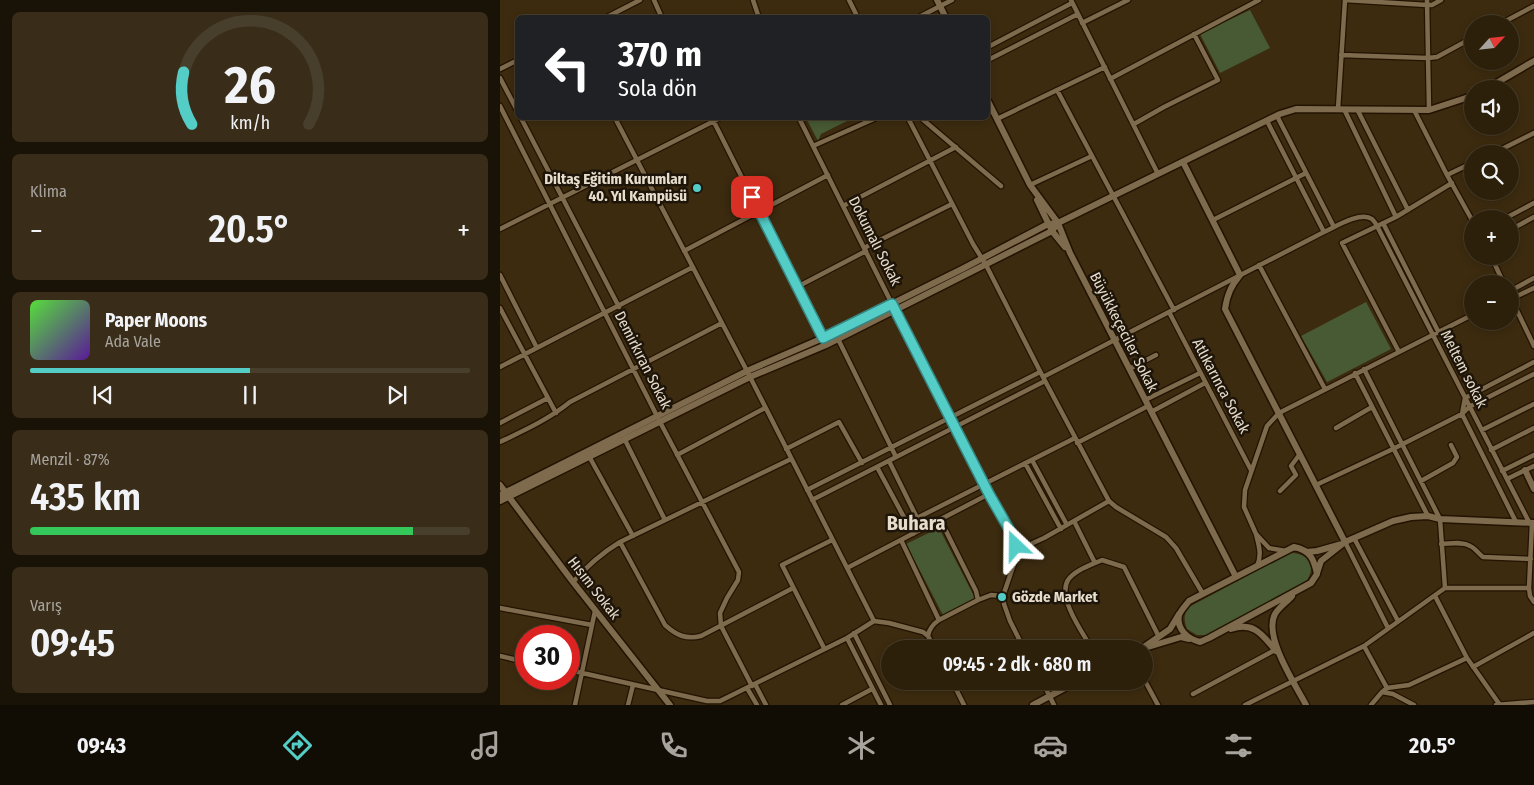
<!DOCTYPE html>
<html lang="tr">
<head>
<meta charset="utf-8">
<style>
	body { margin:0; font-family:"Fira Sans Condensed",sans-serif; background:#392d19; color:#f1f3f6; height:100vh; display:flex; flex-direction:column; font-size:19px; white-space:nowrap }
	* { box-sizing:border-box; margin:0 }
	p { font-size:16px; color:#a7a39d }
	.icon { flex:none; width:28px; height:28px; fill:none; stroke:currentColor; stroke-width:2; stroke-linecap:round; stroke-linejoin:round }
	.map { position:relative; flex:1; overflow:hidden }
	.sheet { display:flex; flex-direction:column; gap:12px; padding:12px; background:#191206; width:500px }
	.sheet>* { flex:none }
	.top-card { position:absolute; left:15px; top:15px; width:475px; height:105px; border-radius:8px; box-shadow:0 2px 8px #0003,0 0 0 1px #483e2c; background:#202124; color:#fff; overflow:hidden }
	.needle { width:32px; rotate:63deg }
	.buttons { position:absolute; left:964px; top:15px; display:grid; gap:10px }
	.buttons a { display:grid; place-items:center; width:55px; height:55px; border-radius:50%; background:#2d200b; box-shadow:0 2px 8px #0003,0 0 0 1px #483e2c; font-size:25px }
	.speed { position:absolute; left:15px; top:625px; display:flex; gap:10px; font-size:25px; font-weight:700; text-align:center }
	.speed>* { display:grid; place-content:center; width:65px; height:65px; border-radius:50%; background:#2d200b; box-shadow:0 2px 8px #0003,0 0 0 1px #483e2c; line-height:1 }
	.speed .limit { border:8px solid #d22; background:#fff; color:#111 }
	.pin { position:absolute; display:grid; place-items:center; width:42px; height:42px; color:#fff; margin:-21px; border-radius:10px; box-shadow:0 2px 8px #0006 }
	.me { position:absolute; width:55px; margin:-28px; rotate:337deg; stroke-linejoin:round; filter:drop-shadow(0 0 4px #0008) }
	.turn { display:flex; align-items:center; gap:18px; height:105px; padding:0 20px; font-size:22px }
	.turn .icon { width:65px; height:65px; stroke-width:2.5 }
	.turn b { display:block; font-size:35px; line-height:42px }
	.big { font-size:38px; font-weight:600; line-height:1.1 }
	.sheet .tile { flex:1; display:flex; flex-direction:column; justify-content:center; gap:8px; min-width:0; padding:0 18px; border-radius:8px; background:#392d19 }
	.sheet .dial { align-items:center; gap:0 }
	.dial svg { height:130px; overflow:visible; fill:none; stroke:#483e2c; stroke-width:7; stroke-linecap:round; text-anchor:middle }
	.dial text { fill:#f1f3f6; stroke:none }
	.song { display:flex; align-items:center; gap:15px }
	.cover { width:60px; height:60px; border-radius:8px; background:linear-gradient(135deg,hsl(110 70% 55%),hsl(270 70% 35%)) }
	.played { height:5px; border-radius:2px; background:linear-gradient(90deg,#54cdc7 50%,#483e2c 50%) }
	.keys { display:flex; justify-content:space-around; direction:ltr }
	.heat { display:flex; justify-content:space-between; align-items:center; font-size:28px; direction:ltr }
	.charge { height:8px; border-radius:4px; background:linear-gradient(90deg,#34c759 87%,#483e2c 0) }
	.trip { position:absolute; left:381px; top:640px; width:272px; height:50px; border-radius:25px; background:#2d200b; box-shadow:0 2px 8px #0003,0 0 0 1px #483e2c; font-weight:600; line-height:50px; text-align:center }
	.menu { display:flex; height:80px; justify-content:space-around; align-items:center; background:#120d04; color:#a7a39d }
	.menu .icon { width:35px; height:35px }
	.menu .selected { color:#54cdc7 }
	.menu b { font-size:22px; color:#f1f3f6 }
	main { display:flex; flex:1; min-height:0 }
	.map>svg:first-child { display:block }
	.green { fill:#475a34 }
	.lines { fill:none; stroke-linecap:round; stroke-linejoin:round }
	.street-casing { stroke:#231300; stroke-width:7 }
	.secondary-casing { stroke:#231300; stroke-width:9 }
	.street { stroke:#7e6a4d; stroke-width:4.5 }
	.secondary { stroke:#7e6a4d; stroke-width:6 }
	.route-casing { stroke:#378581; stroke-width:12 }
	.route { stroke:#54cdc7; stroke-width:9 }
	.poi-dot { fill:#54cdc7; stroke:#1d1509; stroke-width:2 }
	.labels { text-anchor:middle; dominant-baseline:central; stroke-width:5; stroke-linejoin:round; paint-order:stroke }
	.poi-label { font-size:15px; font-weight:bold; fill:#e8ddcd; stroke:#1d1509; text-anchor:end }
	.street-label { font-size:15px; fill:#e8ddcd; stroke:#1d1509 }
	.district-label { font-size:20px; font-weight:bold; fill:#e8ddcd; stroke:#1d1509 }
</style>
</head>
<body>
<main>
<section class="sheet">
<div class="tile dial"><svg viewBox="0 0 100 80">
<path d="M14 69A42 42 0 1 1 86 69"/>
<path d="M14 69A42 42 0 0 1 9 37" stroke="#54cdc7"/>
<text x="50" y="56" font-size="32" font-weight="700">26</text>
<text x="50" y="72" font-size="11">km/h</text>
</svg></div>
<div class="tile"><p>Klima</p>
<div class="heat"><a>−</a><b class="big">20.5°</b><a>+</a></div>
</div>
<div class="tile">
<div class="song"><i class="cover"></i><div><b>Paper Moons</b><p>Ada Vale</p></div></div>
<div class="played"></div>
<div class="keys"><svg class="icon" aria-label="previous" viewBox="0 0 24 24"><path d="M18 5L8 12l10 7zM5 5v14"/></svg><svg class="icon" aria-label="pause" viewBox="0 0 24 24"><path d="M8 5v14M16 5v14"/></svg><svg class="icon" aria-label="next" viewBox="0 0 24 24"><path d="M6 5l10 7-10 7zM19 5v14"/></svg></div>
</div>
<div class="tile"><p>Menzil · 87%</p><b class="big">435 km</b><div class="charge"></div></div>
<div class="tile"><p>Varış</p><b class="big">09:45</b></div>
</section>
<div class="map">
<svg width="1034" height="705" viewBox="0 0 1034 705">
	<rect width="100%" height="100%" fill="#3c2b0f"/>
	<path class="green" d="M750,10L770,48L720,73L700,34Z
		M306,118H353L321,134L318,141Z
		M866,302L891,349L827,382L801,336Z
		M439,528L475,598L443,615L406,544Z
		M790,553C812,553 817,569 804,584L708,635H697L687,629C684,620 683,615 689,607Z"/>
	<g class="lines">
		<defs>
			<path id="street" d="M154,0L162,18
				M253,0L259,18
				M349,0L358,18
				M571,0L658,174
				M845,0L927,5H932L941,0
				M927,0L929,110
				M105,18L140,0
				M417,18L452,0
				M582,23L628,0
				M1000,24L1034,6
				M488,47L572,3
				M841,55L928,58L937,57L972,38
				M488,60L578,14
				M0,69L18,60
				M0,78L18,112
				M610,79L759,0
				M557,90L674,310
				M0,106L160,422L239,572L238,580L227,598L220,613L221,626L252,686
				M838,109L845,0
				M844,109L896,217
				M857,109L908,210
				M914,110L947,175L972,220
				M777,116L834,227
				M21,118L119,307
				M115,118L247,371L374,621
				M212,118L326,345
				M299,118L449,418L489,494L513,536L516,546L515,561L503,596L504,604L510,621L524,649
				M408,118L473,244L486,265L543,377L609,501L616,507L666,537L676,548L703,594
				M421,118L501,186
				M497,119L605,67
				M767,121L824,232
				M634,124L664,107L718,80L694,34
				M313,146L376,118
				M992,154L1034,133
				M947,175L972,163
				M530,185L592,156
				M343,206L456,147
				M1004,219L1034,203
				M713,220L806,173
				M883,223L939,333
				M0,229L220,118
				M1010,230L1034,217
				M364,248L452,204
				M184,251L328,175
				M991,256L1004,284
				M759,265L825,389
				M0,275L37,348
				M297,287L366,251
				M1010,291L1034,278
				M1010,296L1034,346
				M1011,299L1034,288
				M0,308L56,413
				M669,312L751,470
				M338,339L396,457
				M899,352L842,243L896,217L952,183
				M0,367L193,267
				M629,369L656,355
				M864,369L940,519L945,588H1029L1032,523
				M855,373L928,516
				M543,377L824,232C835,227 860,211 872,219C873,220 877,225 877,226L1029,522
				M645,400L700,373
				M651,412L705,383
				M0,423L48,398
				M836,428L872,407
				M982,430L1034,404
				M125,440L165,520
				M0,442C25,430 49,419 70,402L222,323
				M577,443L648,406
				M286,449L339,422L362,463
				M991,450L1034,428
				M177,455L265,408
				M90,458L133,536
				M532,460L567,525
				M389,461L422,528
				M525,463L561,529
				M377,467L413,534
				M1002,471L1034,455
				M1007,479L1034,466
				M921,481L953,463L957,457L951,445
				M816,485L893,449L962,414L965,398L1034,362
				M307,490L540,372
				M780,491L796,475L791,466L800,454
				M312,500L545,381
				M417,518L575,438
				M440,519L476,591L478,600
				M574,521L595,563
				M1016,522L962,414L969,407L1034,374
				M756,534L744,507L745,490L767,426L779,413L972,315
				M854,538L898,621
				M401,540L439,620C433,624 429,629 428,636
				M120,542L165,625C176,635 186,640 201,636L293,588
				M845,542L888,628
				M941,544C950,544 962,541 970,546C975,548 979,554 983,557L1031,559
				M516,546L524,547L544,538L609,501
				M757,566C762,555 759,546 756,534L769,548L786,551
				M347,568L489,494
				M73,582C87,566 102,553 120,542L291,459
				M1029,588L1030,596L1034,602
				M935,596L967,658L1000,705
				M0,608L92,625
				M439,620L478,600L491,595L503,596
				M354,633L390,705
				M347,638L381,705
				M864,646L887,688L882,692
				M324,648L282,565L332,540
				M592,649C583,633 557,598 568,580C575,570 591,565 602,560L624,567L659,637
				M0,656L26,662
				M973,667L1034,633
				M69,670L207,701H220L347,638L374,621L389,623L423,632L428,636L435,649
				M452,681L464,705
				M542,681L554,705
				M645,681L658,705
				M255,684L266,705
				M247,688L257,705
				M887,688L909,685L967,658
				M693,694L775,650
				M75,705L95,611
				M128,705L133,685
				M342,705L372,689
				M745,705L864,646L945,588
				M871,705L882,692L893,694L914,705
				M996,705L1034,702"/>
			<path id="secondary" d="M437,0L446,18
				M986,89L1034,61
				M488,101L530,185L558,223L570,253L736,577
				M683,162L740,275C731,286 727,295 725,309L845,542
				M537,200L552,231L565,247
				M1025,470L1034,489
				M0,485L73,582L170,705
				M0,495L247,371L323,338L462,269L548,224L558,223
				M0,501L250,377L326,345L552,231L558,223L780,114L796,109L929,110L972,96
				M794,547C810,550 814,559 817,574L811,583L709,638L700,642C688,639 676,629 679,615C681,610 686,605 689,601Z
				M806,552L817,551L842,544
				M817,573L821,561L845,542L893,521L911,517L928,516L940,519L1034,523
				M792,596C787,602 779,607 775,614C763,636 795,684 806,705
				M731,629C755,621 763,636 776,651
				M648,647L681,637L689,639
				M641,649L670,629L679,614
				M533,705L578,681"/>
		</defs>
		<use href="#street" class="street-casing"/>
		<use href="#secondary" class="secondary-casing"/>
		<use href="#street" class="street"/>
		<use href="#secondary" class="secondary"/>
	</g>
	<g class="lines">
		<defs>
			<path id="route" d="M252,197L323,338L392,304L489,494L513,536L516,546"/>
		</defs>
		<use href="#route" class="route-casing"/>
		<use href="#route" class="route"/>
	</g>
	<g class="poi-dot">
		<circle cx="197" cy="188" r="5"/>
		<circle cx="502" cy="597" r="5"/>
	</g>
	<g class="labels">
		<g class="poi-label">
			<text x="187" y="179">Diltaş Eğitim Kurumları<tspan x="187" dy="17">40. Yıl Kampüsü</tspan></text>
			<text x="512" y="597" text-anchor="start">Gözde Market</text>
		</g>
		<g class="street-label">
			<text transform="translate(375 241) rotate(63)">Dokumalı Sokak</text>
			<text transform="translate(624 332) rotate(63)">Büyükkeçeciler Sokak</text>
			<text transform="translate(143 360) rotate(63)">Demirkıran Sokak</text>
			<text transform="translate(964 369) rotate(63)">Meltem sokak</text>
			<text transform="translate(721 386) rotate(62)">Atlıkarınca Sokak</text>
			<text transform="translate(94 588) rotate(52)">Hısım Sokak</text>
		</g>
		<g class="district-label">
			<text x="416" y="523">Buhara</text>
		</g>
	</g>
</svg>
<div class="buttons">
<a><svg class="needle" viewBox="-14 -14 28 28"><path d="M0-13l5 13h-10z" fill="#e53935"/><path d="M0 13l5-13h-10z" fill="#a7a39d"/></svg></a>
<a><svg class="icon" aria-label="sound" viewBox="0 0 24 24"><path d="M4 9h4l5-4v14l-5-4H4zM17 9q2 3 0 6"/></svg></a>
<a><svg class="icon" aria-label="search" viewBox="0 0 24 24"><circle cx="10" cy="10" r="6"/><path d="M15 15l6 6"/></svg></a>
<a>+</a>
<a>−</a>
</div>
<div class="speed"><div class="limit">30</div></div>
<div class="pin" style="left:252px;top:197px;background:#d93025"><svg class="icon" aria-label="arrive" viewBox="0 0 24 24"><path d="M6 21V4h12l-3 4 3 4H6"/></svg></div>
<svg class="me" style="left:516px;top:546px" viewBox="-20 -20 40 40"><path d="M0-17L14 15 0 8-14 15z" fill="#54cdc7" stroke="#fff" stroke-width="4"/></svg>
<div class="trip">09:45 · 2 dk · 680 m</div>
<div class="top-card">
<div class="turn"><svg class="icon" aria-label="left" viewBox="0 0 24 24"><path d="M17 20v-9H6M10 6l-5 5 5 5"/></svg><div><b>370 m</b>Sola dön</div></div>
</div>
</div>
</main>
<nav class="menu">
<b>09:43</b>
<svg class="icon selected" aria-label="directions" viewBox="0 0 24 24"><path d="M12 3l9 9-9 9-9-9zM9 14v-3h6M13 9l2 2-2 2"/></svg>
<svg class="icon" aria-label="music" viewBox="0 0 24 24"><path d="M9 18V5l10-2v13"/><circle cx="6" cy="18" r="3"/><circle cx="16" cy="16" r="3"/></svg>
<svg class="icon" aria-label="phone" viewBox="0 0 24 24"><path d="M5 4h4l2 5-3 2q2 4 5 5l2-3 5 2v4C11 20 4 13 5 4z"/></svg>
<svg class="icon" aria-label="climate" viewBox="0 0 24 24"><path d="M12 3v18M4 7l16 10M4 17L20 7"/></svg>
<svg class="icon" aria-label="car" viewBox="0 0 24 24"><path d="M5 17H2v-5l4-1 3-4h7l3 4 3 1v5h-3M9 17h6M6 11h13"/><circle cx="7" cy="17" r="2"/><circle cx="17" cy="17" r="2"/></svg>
<svg class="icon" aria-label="filters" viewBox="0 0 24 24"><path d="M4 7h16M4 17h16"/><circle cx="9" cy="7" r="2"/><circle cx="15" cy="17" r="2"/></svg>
<b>20.5°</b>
</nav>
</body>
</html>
